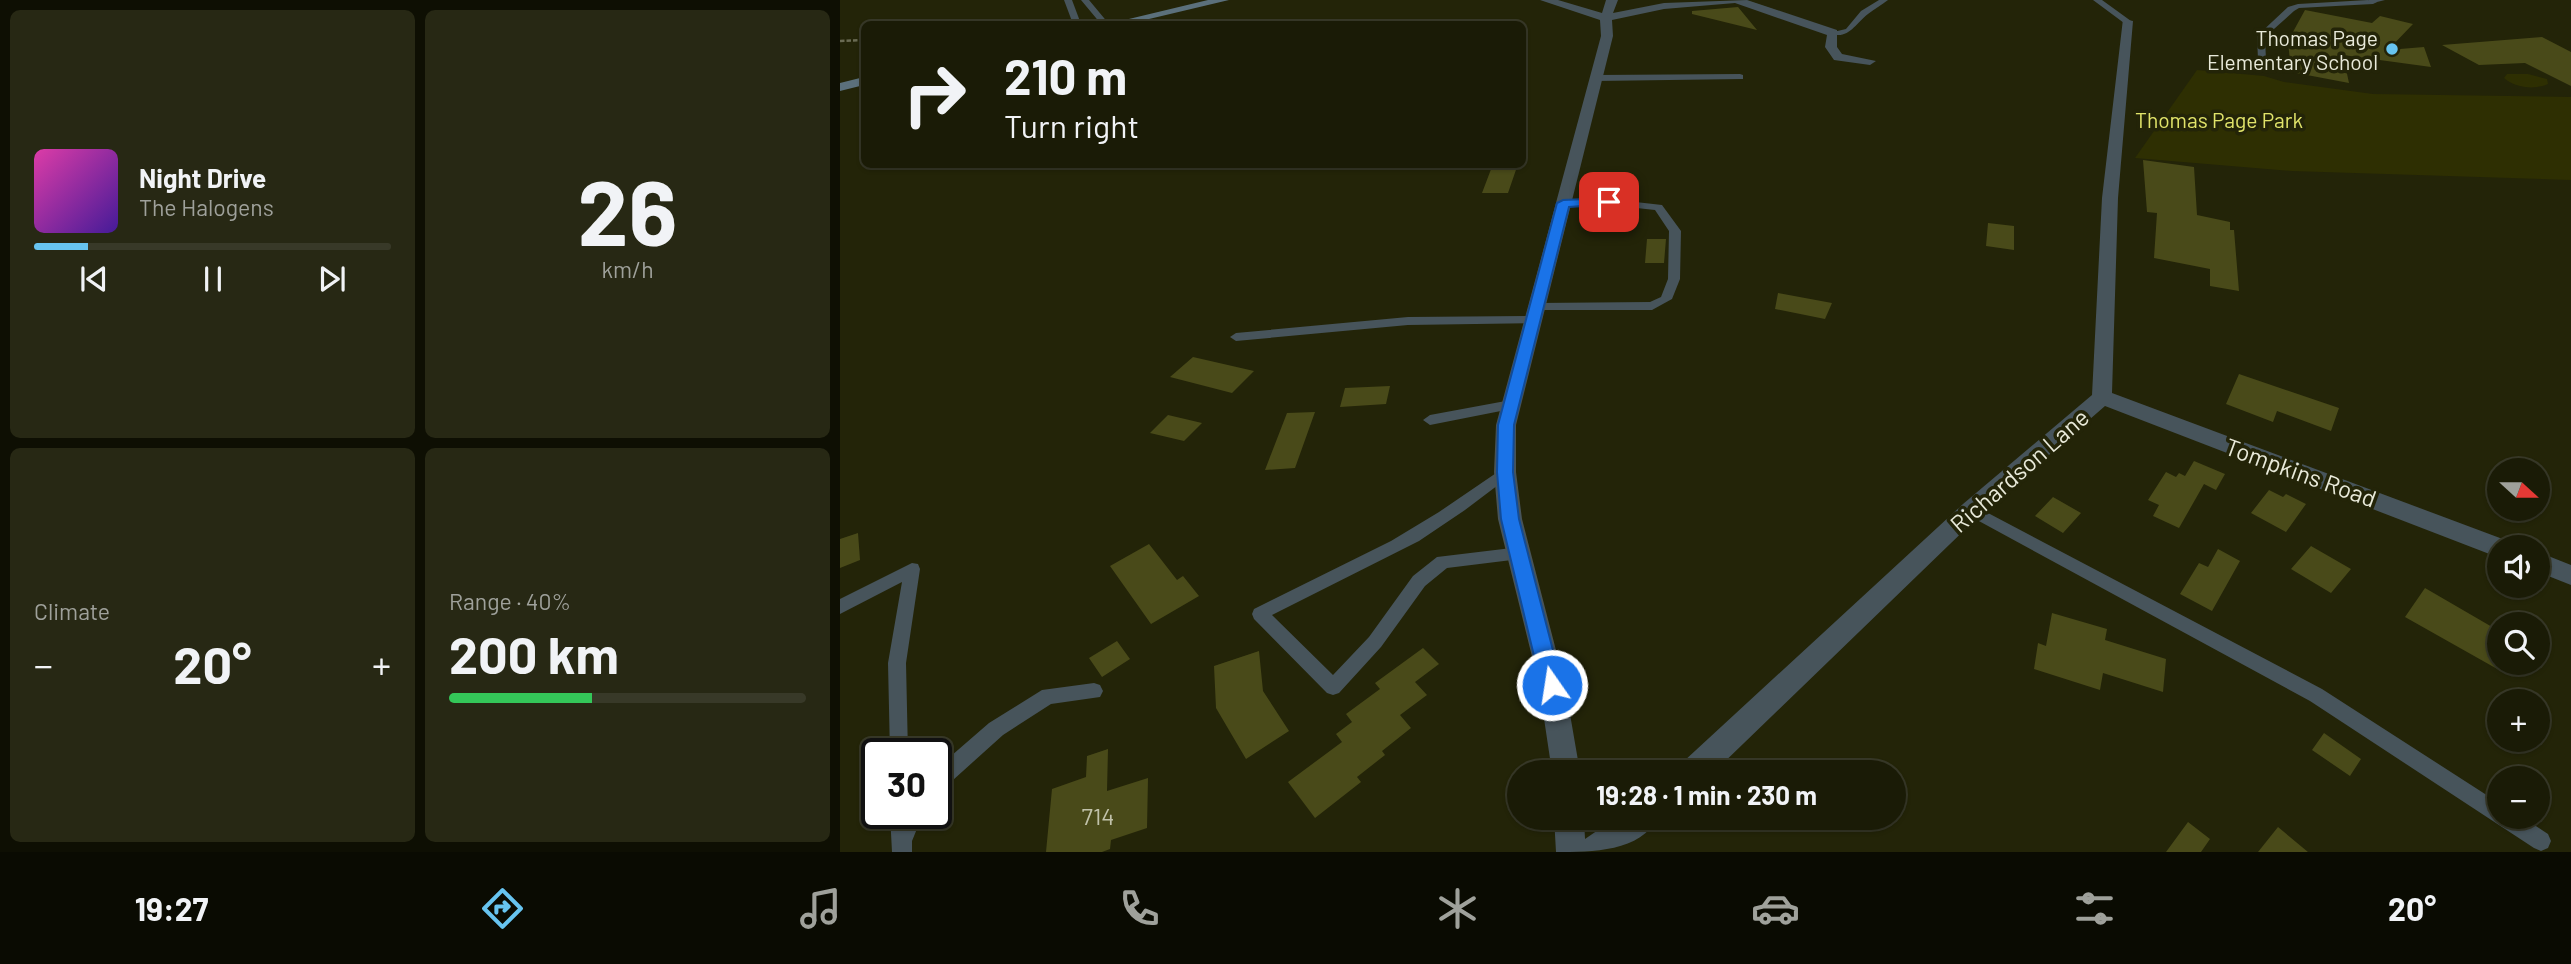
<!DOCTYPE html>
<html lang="en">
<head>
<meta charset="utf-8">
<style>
	body { margin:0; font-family:Barlow,sans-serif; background:#272814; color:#f1f3f6; height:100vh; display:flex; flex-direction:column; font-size:26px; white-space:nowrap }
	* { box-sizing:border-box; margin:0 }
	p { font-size:23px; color:#9fa19b }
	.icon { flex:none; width:38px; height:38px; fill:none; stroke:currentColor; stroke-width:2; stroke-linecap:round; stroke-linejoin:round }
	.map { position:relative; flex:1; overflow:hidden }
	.side { display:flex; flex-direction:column; gap:10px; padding:10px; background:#0e0f03; width:840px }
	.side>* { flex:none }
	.guide { position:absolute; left:21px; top:21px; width:665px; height:147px; border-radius:10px; box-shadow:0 2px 5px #0004,0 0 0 2px #383928; background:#1a1b06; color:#f1f3f6; overflow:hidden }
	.needle { width:46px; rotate:111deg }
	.controls { position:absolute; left:1647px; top:458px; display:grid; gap:14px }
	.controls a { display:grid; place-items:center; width:63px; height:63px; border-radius:50%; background:#1a1b06; box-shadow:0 2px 5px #0004,0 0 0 2px #383928; font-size:35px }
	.speed { position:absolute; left:21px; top:738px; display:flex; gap:14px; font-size:35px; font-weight:700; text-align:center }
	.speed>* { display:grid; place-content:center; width:91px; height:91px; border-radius:50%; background:#1a1b06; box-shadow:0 2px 5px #0004,0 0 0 2px #383928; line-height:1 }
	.speed .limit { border:4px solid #111; border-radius:10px; background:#fff; color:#111 }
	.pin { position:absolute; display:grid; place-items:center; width:60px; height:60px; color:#fff; margin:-30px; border-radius:14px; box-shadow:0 4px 10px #0006 }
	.me { position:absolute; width:77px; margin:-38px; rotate:347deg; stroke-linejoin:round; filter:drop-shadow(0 0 5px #0008) }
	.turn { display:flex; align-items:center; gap:24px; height:147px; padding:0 28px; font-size:32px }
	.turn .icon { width:91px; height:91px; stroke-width:2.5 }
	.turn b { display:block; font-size:49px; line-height:60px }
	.big { font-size:52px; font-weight:700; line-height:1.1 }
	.side .card { flex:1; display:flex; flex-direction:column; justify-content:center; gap:10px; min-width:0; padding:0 24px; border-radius:10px; background:#272814 }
	.side .dial { align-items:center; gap:0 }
	.dial b { font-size:91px; line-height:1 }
	.song { display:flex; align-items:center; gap:21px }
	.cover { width:84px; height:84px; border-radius:10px; background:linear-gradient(135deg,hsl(320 70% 55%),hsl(260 70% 35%)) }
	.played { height:7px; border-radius:4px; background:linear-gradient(90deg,#67c4f0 15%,#383928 15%) }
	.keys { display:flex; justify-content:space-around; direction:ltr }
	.heat { display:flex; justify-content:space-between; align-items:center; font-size:38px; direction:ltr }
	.charge { height:10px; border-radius:5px; background:linear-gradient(90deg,#34c759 40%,#383928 0) }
	.side .tiles { flex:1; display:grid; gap:10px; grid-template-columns:repeat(2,1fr) }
	.trip { position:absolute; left:667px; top:760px; width:399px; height:70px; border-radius:35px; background:#1a1b06; box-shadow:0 2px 5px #0004,0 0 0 2px #383928; font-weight:700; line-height:70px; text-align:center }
	.tabs { display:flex; height:112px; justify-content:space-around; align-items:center; background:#0a0b02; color:#9fa19b }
	.tabs .icon { width:49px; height:49px }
	.tabs .on { color:#67c4f0 }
	.tabs b { font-size:32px; color:#f1f3f6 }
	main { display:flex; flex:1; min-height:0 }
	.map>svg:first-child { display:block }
	.green { fill:#2e2f02 }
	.building { fill:#494a19 }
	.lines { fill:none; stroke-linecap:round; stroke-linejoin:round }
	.path { stroke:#6a6b53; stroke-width:2.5; stroke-dasharray:4.5 2; stroke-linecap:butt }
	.service { fill:#47545b; fill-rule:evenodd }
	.minor { fill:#47545b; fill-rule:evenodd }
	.secondary { fill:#5b707b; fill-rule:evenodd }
	.route { fill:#1a73e8; stroke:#114b97; stroke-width:2 }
	.poi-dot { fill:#67c4f0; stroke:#232408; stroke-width:2.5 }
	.labels { text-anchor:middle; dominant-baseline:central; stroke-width:7; stroke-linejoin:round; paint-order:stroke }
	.far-poi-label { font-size:21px; fill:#e9eada; stroke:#232408; text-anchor:end }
	.far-park-label { font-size:21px; fill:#e1e46a; stroke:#232408 }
	.street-label { font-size:24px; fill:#e9eada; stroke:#232408 }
	.near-number-label { font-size:24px; fill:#c1c2aa }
</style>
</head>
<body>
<main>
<section class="side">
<div class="tiles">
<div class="card">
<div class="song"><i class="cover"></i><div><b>Night Drive</b><p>The Halogens</p></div></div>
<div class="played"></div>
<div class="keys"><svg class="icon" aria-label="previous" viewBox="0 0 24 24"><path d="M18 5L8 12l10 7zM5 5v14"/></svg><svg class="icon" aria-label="pause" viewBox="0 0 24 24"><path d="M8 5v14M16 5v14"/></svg><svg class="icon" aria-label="next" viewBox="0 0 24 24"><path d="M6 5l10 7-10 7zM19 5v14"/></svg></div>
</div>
<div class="card dial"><b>26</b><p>km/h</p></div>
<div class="card"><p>Climate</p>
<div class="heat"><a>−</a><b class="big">20°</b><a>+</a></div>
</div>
<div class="card"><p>Range · 40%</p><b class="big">200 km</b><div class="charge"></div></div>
</div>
</section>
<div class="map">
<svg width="1731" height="852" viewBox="0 0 1731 852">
	<rect width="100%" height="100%" fill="#232408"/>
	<path class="green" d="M1357,70L1424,76L1444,82L1533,94L1731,97V180L1452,171L1295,158Z
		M1667,74H1688L1707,79L1708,84C1695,90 1675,88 1664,78Z"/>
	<path class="building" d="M898,7L917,30L852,14V11Z
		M1465,10L1532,23L1540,16L1573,24L1548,50L1584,47L1591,67L1503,55L1509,83L1451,72L1448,41Z
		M1702,37L1731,52V86L1685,63L1639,65L1602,45Z
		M1303,160L1354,167L1357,215L1390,222V230H1394L1399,291L1370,286V269L1314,258L1317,213L1307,212Z
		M653,164H678L668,193H642Z
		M1148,223L1174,226V250L1146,246Z
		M807,239H826L824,263H805Z
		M938,293L992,303L985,319L935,309Z
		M353,357L414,371L392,393L330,377Z
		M1399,374L1499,408L1491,431L1437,411L1433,422L1386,404Z
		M550,386L546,404L500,407L505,388Z
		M475,412L455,468L425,470L447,413Z
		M328,415L362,423L344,441L310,433Z
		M1354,461L1385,474L1376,490L1364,484L1339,528L1313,516L1319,505L1308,500L1326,472L1336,477L1339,473L1345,476Z
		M1429,490L1443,497L1446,494L1466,504L1446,532L1411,513Z
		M1213,497L1241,513L1223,533L1195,516Z
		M18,533L20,560L0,568V539Z
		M309,544L337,580L343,576L359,596L311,624L270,566Z
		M1471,546L1511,569L1491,593L1451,569Z
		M1378,549L1400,561L1372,611L1340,594L1359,563L1368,567Z
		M1585,588L1659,631V670L1565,617Z
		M1212,613L1267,629L1265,640L1326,659L1323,692L1263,673L1260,690L1194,669L1198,643L1206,646Z
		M277,641L290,659L262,677L249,658Z
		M583,648L599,664L575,682L587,695L560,715L571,728L542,751L545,755L517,777L521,782L475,818L448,782L502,742L496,734L512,722L506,714L540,689L535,683Z
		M419,651L423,691L449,731L406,759L376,708L374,666Z
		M1484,733L1521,759L1510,776L1472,750Z
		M268,749L267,791L308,778L307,828L271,840L270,849L262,852H206L212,789L246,777L247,756Z
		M1348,822L1370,839L1361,852H1326Z
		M1438,827L1468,852H1418Z"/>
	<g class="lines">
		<path class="path" d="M0,41L24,40"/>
		<path class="service" d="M224,0H232L241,24H233Z
			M241,0H249L269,24H261Z
			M1039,0H1048C1042,5 1034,9 1028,14C1015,24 1008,41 989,33L1006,29L1021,11Z
			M1253,0H1262L1291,21L1284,23Z
			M1528,0L1537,2L1533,4L1459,8L1454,11L1425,37L1426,60L1422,63L1418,60L1417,36L1448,7L1458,4Z
			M900,74L903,75V79L756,81L752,78L756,75Z
			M769,199L822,205L841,231L840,279L832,299L812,310H693L691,307L693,304L697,303L810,302L821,297L828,279L829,231L815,210L769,205L724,206L719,203L724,200Z
			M693,316L697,317L699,320L697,323L568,325L396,341L390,337L396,333L568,317Z
			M671,400L676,402L678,405L676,408L590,425L583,420L590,415Z
			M665,467L670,468L672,472L670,476L625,510L579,541L432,615L493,675L529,637L573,576L597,557L680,547L686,549L688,553L686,557L680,559L607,568L585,586L541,647L499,693L493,695L487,693L414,619L412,614L414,609L551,541L599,512Z
			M1131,504L1482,689L1659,803V817H1682L1708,834L1711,841L1708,848L1701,851L1694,848L1470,701L1126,514L1123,510L1126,506Z
			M72,563L78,564L80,569L66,663L68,754H50L48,663L62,582L0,614V599Z
			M254,683L260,685L263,691L260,697L211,704L163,735L103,789L96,791V769L149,723L202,690Z
			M50,814H83L72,841V852H52Z"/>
		<path class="minor" d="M700,0H718L762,13L766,0H778L773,13L824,3L907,0L997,30V47L1002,54L1036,61L1030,65L994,60L985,47L987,35L895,3L824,9L772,20L773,36L676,425V472L682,519L725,685L740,772H712L699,685L658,519L654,472L656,425L761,36L760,20Z
			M1529,0H1545L1529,4Z
			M1283,19L1293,21L1278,198L1272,393L1668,541L1672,548H1659V557L1652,555L1265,406L1139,516L874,772H839L843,762L1123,504L1252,395L1262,198Z
			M1698,552L1731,565V585L1698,572Z
			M714,817H744L745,839L777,817H818C801,852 752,852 716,852Z"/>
		<path class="secondary" d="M368,0H389L288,24H268Z
			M24,77V85L0,91V83Z"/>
	</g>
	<path class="route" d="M769,198L773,199V204L729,207L674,425L673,472L679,519L722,685L719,692L712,694L704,692L701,685L661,519L657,472L658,425L717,203L723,200Z"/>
	<circle class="poi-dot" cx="1552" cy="49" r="7"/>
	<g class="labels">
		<g class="far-poi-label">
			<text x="1538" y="37">Thomas Page<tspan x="1538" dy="24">Elementary School</tspan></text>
		</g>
		<g class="far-park-label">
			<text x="1379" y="119">Thomas Page Park</text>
		</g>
		<g class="street-label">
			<text transform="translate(1179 470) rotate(-41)">Richardson Lane</text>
			<text transform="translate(1461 472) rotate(20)">Tompkins Road</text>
		</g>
		<g class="near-number-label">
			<text x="258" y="815">714</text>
		</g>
	</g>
</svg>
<div class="controls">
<a><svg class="needle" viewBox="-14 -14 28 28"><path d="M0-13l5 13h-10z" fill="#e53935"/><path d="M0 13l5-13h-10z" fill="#9fa19b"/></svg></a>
<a><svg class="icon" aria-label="sound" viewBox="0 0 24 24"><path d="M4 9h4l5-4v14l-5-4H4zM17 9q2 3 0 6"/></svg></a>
<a><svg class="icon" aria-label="search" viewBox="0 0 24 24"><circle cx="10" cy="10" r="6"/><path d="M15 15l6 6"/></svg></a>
<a>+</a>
<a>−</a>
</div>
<div class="speed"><div class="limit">30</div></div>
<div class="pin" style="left:769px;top:202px;background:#d93025"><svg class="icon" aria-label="arrive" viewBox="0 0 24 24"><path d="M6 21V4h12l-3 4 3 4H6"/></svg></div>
<svg class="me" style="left:712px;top:685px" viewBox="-20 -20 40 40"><circle r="17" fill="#1a73e8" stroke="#fff" stroke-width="3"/><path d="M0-11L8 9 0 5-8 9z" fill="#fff"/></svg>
<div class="trip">19:28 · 1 min · 230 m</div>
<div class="guide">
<div class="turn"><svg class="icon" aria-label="right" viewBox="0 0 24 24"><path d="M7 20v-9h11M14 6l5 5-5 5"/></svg><div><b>210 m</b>Turn right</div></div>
</div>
</div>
</main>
<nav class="tabs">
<b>19:27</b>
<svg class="icon on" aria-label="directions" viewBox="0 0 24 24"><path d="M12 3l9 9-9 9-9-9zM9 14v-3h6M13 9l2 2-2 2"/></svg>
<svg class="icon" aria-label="music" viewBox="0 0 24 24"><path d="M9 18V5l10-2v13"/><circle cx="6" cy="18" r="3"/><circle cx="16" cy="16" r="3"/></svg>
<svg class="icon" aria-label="phone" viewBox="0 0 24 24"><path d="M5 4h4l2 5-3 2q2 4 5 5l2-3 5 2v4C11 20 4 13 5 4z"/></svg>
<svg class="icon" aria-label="climate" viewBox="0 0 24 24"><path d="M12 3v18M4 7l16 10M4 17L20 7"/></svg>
<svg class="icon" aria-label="car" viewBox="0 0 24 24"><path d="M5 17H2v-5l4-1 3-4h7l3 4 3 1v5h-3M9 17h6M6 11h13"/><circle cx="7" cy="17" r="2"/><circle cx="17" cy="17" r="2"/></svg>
<svg class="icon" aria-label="filters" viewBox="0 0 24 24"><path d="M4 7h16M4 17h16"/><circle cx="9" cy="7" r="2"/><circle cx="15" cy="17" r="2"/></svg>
<b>20°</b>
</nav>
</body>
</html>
